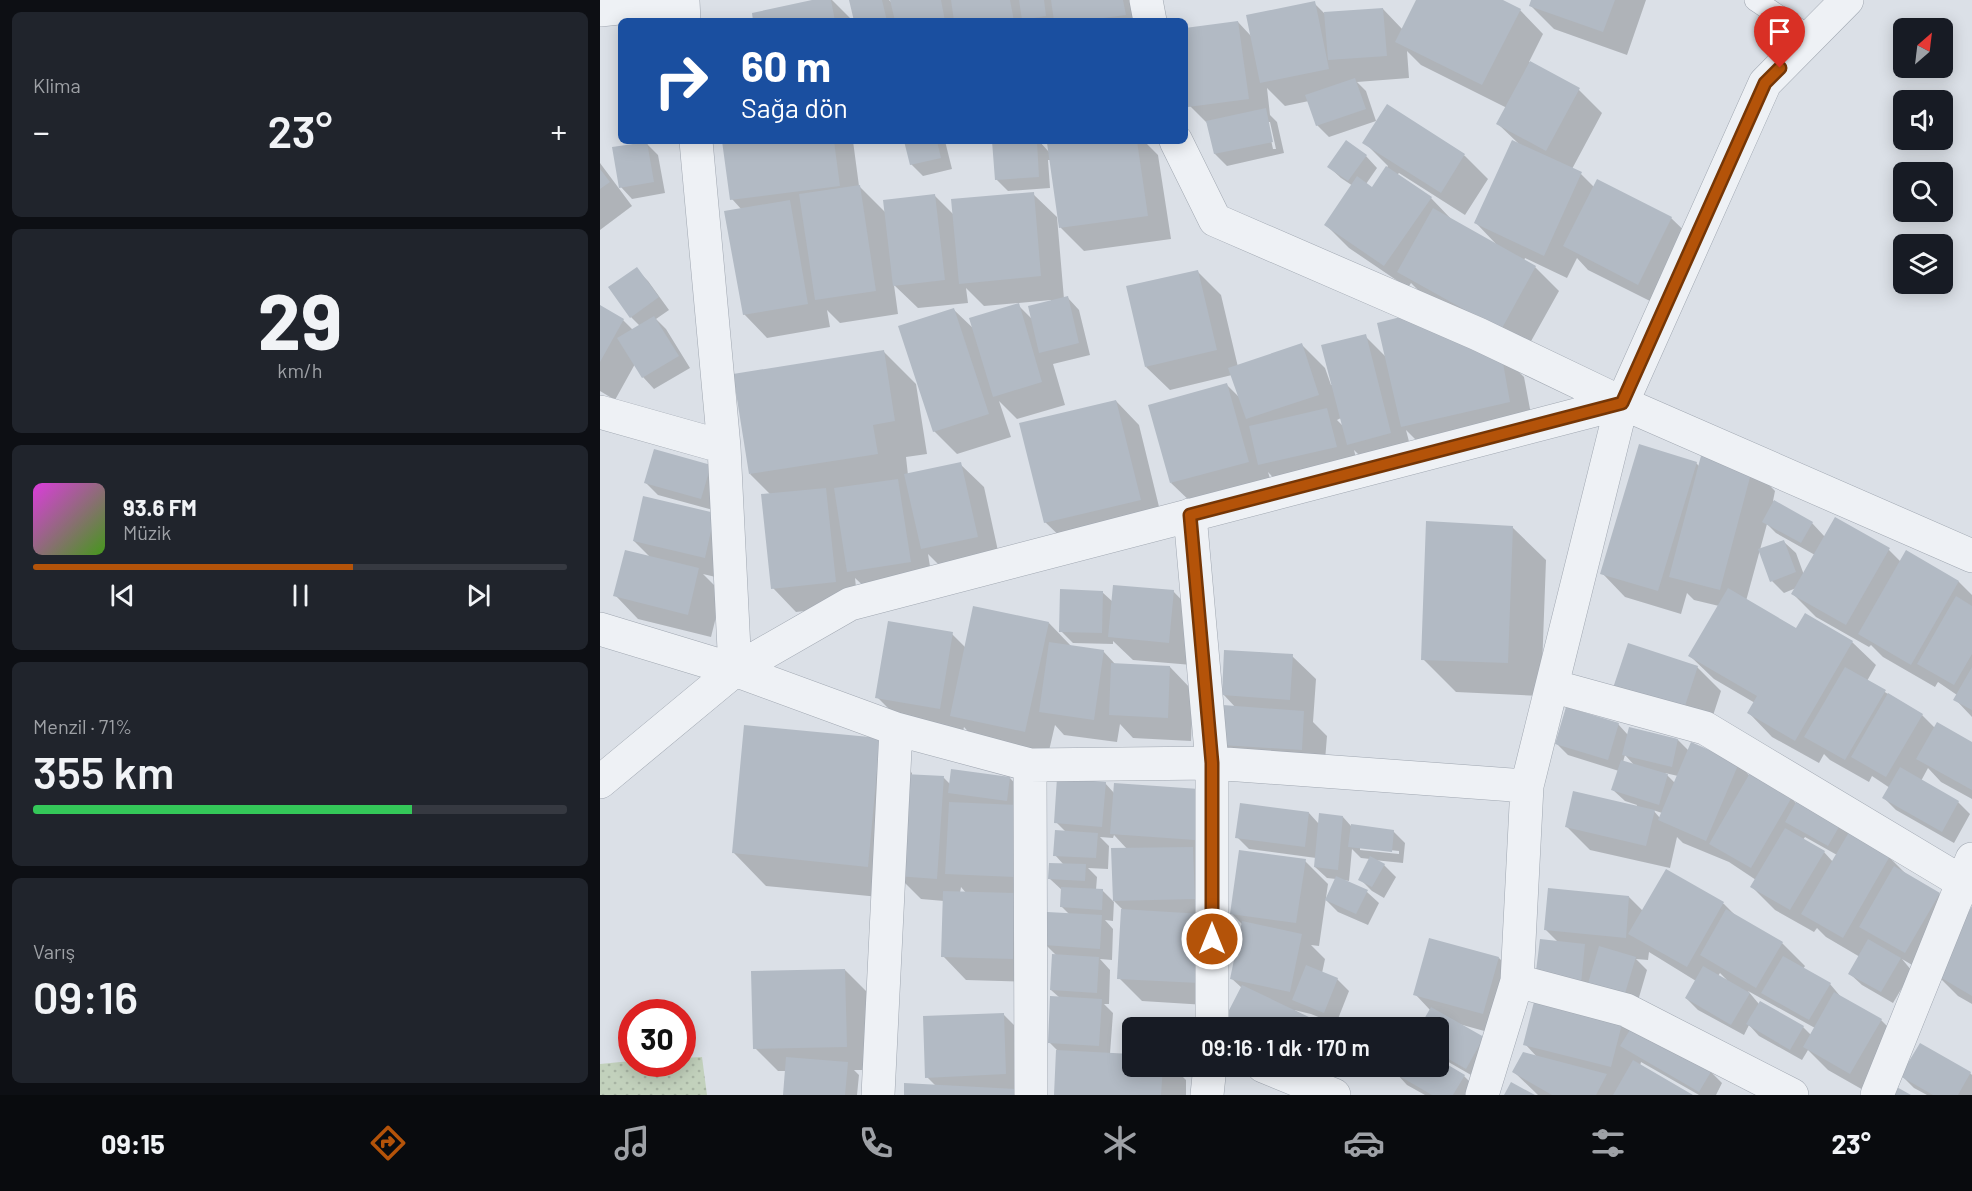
<!DOCTYPE html>
<html lang="tr">
<head>
<meta charset="utf-8">
<style>
	body { margin:0; font-family:Barlow,sans-serif; background:#20242c; color:#f1f3f6; height:100vh; display:flex; flex-direction:column; font-size:22px; white-space:nowrap }
	* { box-sizing:border-box; margin:0 }
	p { font-size:20px; color:#9ea1a6 }
	.icon { flex:none; width:33px; height:33px; fill:none; stroke:currentColor; stroke-width:2; stroke-linecap:round; stroke-linejoin:round }
	.map { position:relative; flex:1; overflow:hidden }
	.side { display:flex; flex-direction:column; gap:12px; padding:12px; background:#0d0f14; width:600px }
	.side>* { flex:none }
	.hud { position:absolute; left:18px; top:18px; width:570px; height:126px; border-radius:9px; box-shadow:0 3px 15px #0003; background:#1a4fa0; color:#fff; overflow:hidden }
	.needle { width:39px; rotate:28deg }
	.tools { position:absolute; left:1293px; top:18px; display:grid; gap:12px }
	.tools a { display:grid; place-items:center; width:60px; height:60px; border-radius:9px; background:#171b24; box-shadow:0 3px 15px #0003; font-size:30px }
	.speed { position:absolute; left:18px; top:999px; display:flex; gap:12px; font-size:30px; font-weight:700; text-align:center }
	.speed>* { display:grid; place-content:center; width:78px; height:78px; border-radius:50%; background:#171b24; box-shadow:0 3px 15px #0003; line-height:1 }
	.speed .limit { border:9px solid #d22; background:#fff; color:#111 }
	.pin { position:absolute; display:grid; place-items:center; width:51px; height:51px; color:#fff; margin:-62px -26px; border-radius:50% 50% 50% 0; rotate:-45deg; box-shadow:0 0 6px #0007 }
	.pin .icon { rotate:45deg }
	.me { position:absolute; width:66px; margin:-33px; rotate:0deg; stroke-linejoin:round; filter:drop-shadow(0 0 4px #0008) }
	.turn { display:flex; align-items:center; gap:21px; height:126px; padding:0 24px; font-size:27px }
	.turn .icon { width:78px; height:78px; stroke-width:2.5 }
	.turn b { display:block; font-size:42px; line-height:51px }
	.big { font-size:45px; font-weight:600; line-height:1.1 }
	.side .tile { flex:1; display:flex; flex-direction:column; justify-content:center; gap:9px; min-width:0; padding:0 21px; border-radius:9px; background:#20242c }
	.side .dial { align-items:center; gap:0 }
	.dial b { font-size:78px; line-height:1 }
	.song { display:flex; align-items:center; gap:18px }
	.cover { width:72px; height:72px; border-radius:9px; background:linear-gradient(135deg,hsl(300 70% 55%),hsl(100 70% 35%)) }
	.played { height:6px; border-radius:3px; background:linear-gradient(90deg,#b45309 60%,#363941 60%) }
	.keys { display:flex; justify-content:space-around; direction:ltr }
	.heat { display:flex; justify-content:space-between; align-items:center; font-size:33px; direction:ltr }
	.charge { height:9px; border-radius:4px; background:linear-gradient(90deg,#34c759 71%,#363941 0) }
	.trip { position:absolute; left:522px; top:1017px; width:327px; height:60px; border-radius:9px; background:#171b24; box-shadow:0 3px 15px #0003; font-weight:600; line-height:60px; text-align:center }
	.tab-bar { display:flex; height:96px; justify-content:space-around; align-items:center; background:#090b0e; color:#9ea1a6 }
	.tab-bar .icon { width:42px; height:42px }
	.tab-bar .selected { color:#b45309 }
	.tab-bar b { font-size:27px; color:#f1f3f6 }
	main { display:flex; flex:1; min-height:0 }
	.map>svg:first-child { display:block }
	.park { fill:url(#park-dots) }
	.shadow { fill:#0003; fill-rule:evenodd }
	.building { fill:#b2bac4 }
	.lines { fill:none; stroke-linecap:round; stroke-linejoin:round }
	.service-casing { stroke:#a0a7b1; stroke-width:22 }
	.minor-casing { stroke:#a0a7b1; stroke-width:34 }
	.service { stroke:#eef1f5; stroke-width:21 }
	.minor { stroke:#eef1f5; stroke-width:33 }
	.route-casing { stroke:#753606; stroke-width:15 }
	.route { stroke:#b45309; stroke-width:10 }
</style>
</head>
<body>
<main>
<section class="side">
<div class="tile"><p>Klima</p>
<div class="heat"><a>−</a><b class="big">23°</b><a>+</a></div>
</div>
<div class="tile dial"><b>29</b><p>km/h</p></div>
<div class="tile">
<div class="song"><i class="cover"></i><div><b>93.6 FM</b><p>Müzik</p></div></div>
<div class="played"></div>
<div class="keys"><svg class="icon" aria-label="previous" viewBox="0 0 24 24"><path d="M18 5L8 12l10 7zM5 5v14"/></svg><svg class="icon" aria-label="pause" viewBox="0 0 24 24"><path d="M8 5v14M16 5v14"/></svg><svg class="icon" aria-label="next" viewBox="0 0 24 24"><path d="M6 5l10 7-10 7zM19 5v14"/></svg></div>
</div>
<div class="tile"><p>Menzil · 71%</p><b class="big">355 km</b><div class="charge"></div></div>
<div class="tile"><p>Varış</p><b class="big">09:16</b></div>
</section>
<div class="map">
<svg width="1372" height="1095" viewBox="0 0 1372 1095">
	<defs>
		<pattern id="park-dots" width="8" height="8" patternUnits="userSpaceOnUse" patternTransform="scale(1.5)"><rect width="8" height="8" fill="#c2d1bc"/><path d="M2 2h.1M6 6h.1" fill="none" stroke="#a7b4a3" stroke-width="1.8" stroke-linecap="round"/></pattern>
	</defs>
	<rect width="100%" height="100%" fill="#dbe0e7"/>
	<path class="park" d="M102,1057L107,1095H0V1064L31,1061L32,1064H82L83,1058Z"/>
	<path class="shadow" d="M219,0H232L253,21H155Z
		M251,0H289L293,4L292,0H543L546,21H256Z
		M818,0H900L920,10L943,34L929,62L979,90L1002,113L972,169L981,174L994,187L1071,218L1095,241L1062,307L988,270L977,258L967,278L925,258L924,261L935,267L959,291L925,352L823,295L811,283L808,288L749,248L726,225L753,186L741,178L729,167L766,156L777,168L766,184L772,189L788,166L764,142L787,106L865,156L888,179L865,215L799,173L797,175L831,198L854,222L897,245L876,223L919,144L898,124L907,108L821,65L807,51L809,78L757,82L766,91L776,121L729,137L717,125L709,101L685,106L667,88L670,115L677,122L684,153L627,166L615,154L609,125L590,106L585,70V29L638,22L651,36L714,3L725,14L783,9L803,30ZM667,122H670L676,149H673Z
		M933,0H1046L1027,55L954,29L931,6Z
		M124,141H253L259,186L286,213L334,195L355,216L433,194L457,217L464,299L468,298L479,310L490,355L453,364L465,405L417,419L399,401L411,437L357,454L334,431L353,309L375,330L418,305L432,319L451,302V300L384,306L366,288L368,303L318,308L294,285L298,314L240,323L227,310L230,327L167,338L144,314L142,210L132,199Z
		M306,141H345L352,169L323,176L311,164Z
		M393,141H439L449,152L471,141H544L558,155L571,239L484,251L461,228L451,160H448L450,188L408,191L396,179Z
		M46,143L58,155L65,193L32,199L21,187Z
		M0,163L32,206L0,230Z
		M36,269L48,281L69,310L56,319L66,329L90,368L54,389L43,377L35,364L15,400L0,391V307L23,320L33,330L40,326L31,317Z
		M598,272L621,295L638,367L702,345L725,368L731,385H733L765,336L786,357L900,353L924,377L933,425L826,450L806,430L813,457L771,467L754,450L759,470L683,488L668,472L672,485L595,506L571,483L627,385L640,398L632,375L570,390L546,367ZM741,418L744,427L737,420Z
		M283,351L316,384L327,454L306,457L308,475L360,464L384,487L400,560L345,571L328,554L333,585L272,594L255,578L258,605L196,612L173,588L171,495L150,474Z
		M516,401L539,425L563,523L469,545L445,522Z
		M1096,463L1100,467H1152L1175,491L1173,501L1212,523L1225,537L1289,550L1301,562L1306,552L1359,582L1372,595V717L1355,699L1357,695L1338,682L1335,687L1283,657L1271,645L1269,647L1216,617L1193,594L1196,588L1184,593L1172,581L1184,542L1196,553L1204,575L1215,555L1176,533L1167,524L1146,601L1197,630L1252,642L1276,665L1267,681L1322,715L1335,728L1338,724L1372,744V799L1341,782L1328,768L1321,781L1358,802L1370,814L1354,843L1296,810L1284,798L1290,788L1272,776L1269,782L1230,760L1224,754L1219,763L1172,737L1149,713L1155,703L1114,679L1090,656L1119,606L1094,600L1087,593L1081,614L1025,597L1002,573Z
		M110,467L113,510L58,495L46,483Z
		M44,498L137,538L128,580L103,574L122,593L111,637L38,619L15,595L51,558L34,541Z
		M912,527L946,560L941,696L856,692L823,659Z
		M573,591L596,615L592,665L533,660L513,641V644L473,643L461,631L502,592L513,602Z
		M449,623L472,647L503,651L516,665L570,667L593,691L591,741L533,738L520,724L517,742L464,735L455,725L448,755L375,739L364,727L363,731L300,720L277,697L352,634L366,648Z
		M692,656L716,679L713,722L727,736L724,773L646,768L622,744L636,708L623,694Z
		M1097,667L1121,691L1106,737L1037,714Z
		M1018,724L1028,735L1078,740L1089,751L1138,764L1150,776L1191,798L1197,804L1201,797L1289,857L1309,877L1339,894L1362,917L1329,975L1302,959L1312,971L1293,1003L1262,985L1250,974L1260,957L1226,937L1217,928L1214,932L1175,910L1152,887L1156,880L1129,862L1083,843L1077,837L1070,868L990,850L967,827L1036,808L1037,805L1025,801L1013,790L1019,771L968,755L957,744ZM1025,755L1035,766L1023,762ZM1065,773L1078,776L1075,783ZM1053,810L1062,813L1060,818ZM1205,837L1237,855L1233,862L1224,852L1203,840Z
		M279,740L312,773V776L344,778L351,785L410,778L421,790L436,982L366,980L343,956L344,901L321,899L302,880L300,899L166,886L133,852ZM361,887L367,894L360,893Z
		M505,783L514,793L598,791L622,1006L542,1001L519,978L522,909L514,901L513,921L505,920L513,929L512,960L500,959L510,970L509,1004H504L513,1013L510,1054L532,1055V1066H572L586,1080V1095H455L458,1051L449,1042L460,998L451,990L457,956L446,945L470,915L462,907L463,891L450,879L464,865L455,855L466,832L456,822ZM514,835L528,850H513L514,902L502,890H496L497,877L488,868L508,869L509,846L500,837L513,838Z
		M709,813L719,824L743,817L751,826L793,831L805,843L803,863L774,860L784,865L796,877L784,898L772,891L760,879L770,859L761,858L752,849L749,881L743,880L767,892L779,903L768,925L738,912L726,900L736,879L727,878L715,867L716,858L649,849L637,837ZM760,847L799,851V854L760,850Z
		M705,861L728,884L719,946L711,945L725,959L722,973L737,979L749,991L736,1024L711,1014L694,1010L710,1019L718,1028H637L627,1018L642,988L631,978L643,925L632,914Z
		M1067,871L1124,904L1137,917L1182,943L1205,966L1203,969L1230,984L1241,997L1281,1020L1305,1044L1272,1095L1228,1070L1208,1050L1202,1060L1159,1036L1149,1025L1144,1035L1098,1010L1086,998L1096,981L1049,952L1048,960L1036,959L1047,970L1035,1011L949,990L959,943L945,929L1029,897L1043,911ZM1120,973L1127,980L1118,976ZM1148,991L1215,1028L1211,1035L1203,1027L1160,1003L1159,1004Z
		M1372,909V1004L1358,996L1335,973Z
		M899,958L922,981L906,1037L859,1024L883,1038L878,1079L838,1056V1028L831,1011L815,994Z
		M245,970L268,993L270,1070H254L259,1075L257,1095H185L186,1071H178L155,1048Z
		M403,1014L427,1038L429,1095H305L336,1086L327,1077Z
		M1022,1021L1111,1072L1122,1083L1116,1095H1099L1041,1062L1040,1066L1090,1095H938L914,1072L938,1058L925,1044Z
		M702,1066H722L718,1074Z
		M796,1073L864,1076L876,1088L872,1095H825L807,1085Z
		M1370,1073L1372,1075V1095H1327L1314,1088L1302,1076Z"/>
	<path class="building" d="M212,0H231L235,21H153L152,13Z
		M249,0H282L287,21H254Z
		M290,0H341L345,21H295Z
		M351,0H410L414,21H354Z
		M419,0H444L446,16L422,20Z
		M451,0H523L526,15L481,21H454Z
		M816,0H903L921,9L882,85L795,42Z
		M931,0H1015L1003,32L929,6Z
		M715,1L729,69L660,83L646,15Z
		M783,8L787,56L728,60L724,12Z
		M638,21L649,99L588,107L585,81V28Z
		M930,61L980,88L946,151L896,124Z
		M755,78L766,109L716,126L705,95Z
		M787,104L865,154L841,193L762,143Z
		M666,108L673,142L614,154L606,121Z
		M746,140L767,155L748,181L727,167Z
		M912,140L982,172L944,256L874,223Z
		M122,141H234L240,186L130,200Z
		M304,141H337L341,158L310,165Z
		M392,141H437L439,177L395,180Z
		M460,141H537L548,216L459,228L447,143Z
		M47,142L54,182L19,188L12,147Z
		M786,166L832,197L784,266L724,225L757,176L772,187Z
		M0,169L10,182L0,189Z
		M997,179L1072,217L1038,285L963,246Z
		M260,185L276,291L215,300L199,194Z
		M434,192L441,276L359,284L351,199Z
		M335,194L345,280L293,286L283,200Z
		M190,200L208,304L143,315L124,211Z
		M833,208L936,266L901,330L797,272Z
		M37,267L59,297L30,318L8,287Z
		M598,270L617,350L545,367L526,286Z
		M468,296L479,343L439,353L428,306Z
		M419,303L442,382L393,397L369,318Z
		M0,305L24,319L0,362Z
		M354,308L389,414L333,432L298,326Z
		M824,311L901,352L910,402L801,427L777,323Z
		M54,316L79,356L42,378L17,338Z
		M766,334L791,433L747,445L721,345Z
		M702,343L719,395L646,419L628,368Z
		M284,350L295,421L273,425L278,454L149,474L133,374Z
		M627,383L649,462L570,483L548,405Z
		M516,400L541,500L444,523L419,423Z
		M727,408L737,447L658,465L649,426Z
		M1039,444L1097,462L1058,591L1000,574Z
		M54,449L111,465L101,499L44,483Z
		M1102,452L1153,466L1120,590L1069,577Z
		M361,462L378,537L321,549L304,474Z
		M298,479L311,562L247,572L234,488Z
		M226,488L236,582L171,589L161,494Z
		M43,496L115,513L105,558L33,541Z
		M1174,500L1213,522L1201,543L1162,522Z
		M1235,517L1290,548L1246,625L1191,594Z
		M826,521L913,526L908,663L821,660Z
		M1184,540L1196,572L1170,582L1158,549Z
		M25,550L99,568L88,615L13,596Z
		M1306,550L1359,581L1311,665L1258,634Z
		M513,585L574,590L569,643L508,637Z
		M1128,588L1196,628L1205,613L1253,641L1195,741L1147,713L1157,696L1088,656Z
		M460,589L503,591L502,633L459,632Z
		M1356,596L1372,606V654L1354,685L1317,664Z
		M373,606L449,622L425,732L350,716Z
		M288,621L353,632L340,709L275,698Z
		M449,642L504,650L494,720L439,712Z
		M1028,643L1098,666L1082,715L1012,691Z
		M624,650L693,654L690,700L622,695Z
		M511,663L570,666L568,718L509,715Z
		M1245,667L1286,690L1245,760L1204,737Z
		M1372,667V710L1353,700Z
		M1288,693L1323,714L1286,777L1251,757Z
		M623,705L704,711L702,750L621,745Z
		M966,707L1019,723L1008,760L955,744Z
		M1337,722L1372,742V790L1316,759Z
		M144,725L280,738L268,867L132,853Z
		M1029,727L1078,739L1072,767L1022,755Z
		M1091,742L1139,763L1106,841L1058,820Z
		M1021,760L1068,774L1059,805L1011,790Z
		M1300,767L1359,801L1342,832L1282,798Z
		M351,769L410,777L407,801L348,793Z
		M1150,773L1192,797L1151,868L1109,844Z
		M304,774L344,776L337,879L296,876Z
		M457,778L506,782L502,827L454,823Z
		M514,783L599,789L595,840L510,834Z
		M973,791L1055,810L1046,846L965,827Z
		M1200,795L1243,820L1228,846L1185,822Z
		M349,802L418,805L415,877L345,874Z
		M640,803L709,812L705,847L635,838Z
		M719,813L743,816L738,870L714,867Z
		M751,824L794,830L792,852L748,847Z
		M1185,828L1225,851L1190,910L1150,887Z
		M455,830L498,833L496,858L453,856Z
		M1249,832L1290,856L1243,938L1201,914Z
		M593,847L595,899L513,901L511,848Z
		M639,850L706,859L696,923L630,914Z
		M770,856L785,864L772,887L758,880Z
		M449,863L486,864L485,881L448,879Z
		M1294,866L1340,893L1305,953L1259,927Z
		M1066,869L1124,902L1087,967L1028,934Z
		M736,876L768,890L756,914L725,900Z
		M461,887L503,889L502,910L460,907Z
		M948,888L1029,896L1026,938L944,930Z
		M343,891L415,893L413,959L341,957Z
		M1372,906V996L1333,973Z
		M521,909L603,914L599,983L517,979Z
		M1126,909L1183,942L1156,988L1100,955Z
		M447,912L502,915L500,949L444,945Z
		M642,921L702,934L690,992L630,979Z
		M829,938L899,957L883,1014L813,995Z
		M940,939L985,944L981,984L935,979Z
		M1268,939L1301,958L1281,992L1248,974Z
		M999,946L1036,957L1023,1000L986,990Z
		M452,954L499,957L497,993L450,990Z
		M1183,956L1231,983L1209,1020L1161,993Z
		M706,965L738,978L724,1013L692,1000Z
		M1103,966L1150,993L1131,1025L1085,998Z
		M245,969L247,1047L153,1049L151,971Z
		M642,985L711,1018L706,1028H644L625,1018Z
		M1234,992L1282,1019L1250,1074L1203,1047Z
		M450,996L502,999L499,1046L448,1043Z
		M935,998L1023,1020L1011,1067L923,1045Z
		M1160,1001L1204,1026L1190,1050L1146,1024Z
		M831,1007L884,1037L866,1069L838,1053V1028H819Z
		M404,1013L406,1074L325,1078L323,1016Z
		M1033,1025L1112,1070L1099,1092L1020,1046Z
		M1320,1043L1371,1072L1358,1095H1333L1300,1076Z
		M456,1050L532,1054V1066H563L561,1095H454Z
		M923,1052L1007,1074L996,1095H952L912,1072Z
		M186,1057L248,1062L245,1095H183Z
		M838,1059L865,1075L853,1095H832L794,1073L798,1066H838Z
		M1033,1060L1093,1095H1013Z
		M911,1082L935,1095H904Z
		M304,1083L416,1089L415,1095H304Z
		M1295,1086L1311,1095H1290Z"/>
	<g class="lines">
		<defs>
			<path id="service" d="M1155,0L1210,37"/>
			<path id="minor" d="M546,0L550,21
				M0,10L83,1L84,21
				M96,141L124,447L135,670
				M576,141L615,220L878,334L1022,403L1372,556
				M0,412L124,447
				M590,515L612,763V1028
				M0,629L135,670L296,729L430,765L612,763L927,786
				M952,686L1105,728L1372,888
				M430,765L431,1095
				M0,782L135,670L250,604L1022,403
				M917,981L1026,1010L1192,1095
				M663,1066L734,1095
				M278,1095L296,729
				M607,1095L610,1066
				M882,1095L917,981L927,786L1022,403L1165,83L1247,0
				M1277,1095L1372,859"/>
		</defs>
		<use href="#service" class="service-casing"/>
		<use href="#minor" class="minor-casing"/>
		<use href="#service" class="service"/>
		<use href="#minor" class="minor"/>
	</g>
	<g class="lines">
		<defs>
			<path id="route" d="M612,939V763L590,515L1022,403L1165,83L1180,68"/>
		</defs>
		<use href="#route" class="route-casing"/>
		<use href="#route" class="route"/>
	</g>
</svg>
<div class="tools">
<a><svg class="needle" viewBox="-14 -14 28 28"><path d="M0-13l5 13h-10z" fill="#e53935"/><path d="M0 13l5-13h-10z" fill="#9ea1a6"/></svg></a>
<a><svg class="icon" aria-label="sound" viewBox="0 0 24 24"><path d="M4 9h4l5-4v14l-5-4H4zM17 9q2 3 0 6"/></svg></a>
<a><svg class="icon" aria-label="search" viewBox="0 0 24 24"><circle cx="10" cy="10" r="6"/><path d="M15 15l6 6"/></svg></a>
<a><svg class="icon" aria-label="layers" viewBox="0 0 24 24"><path d="M12 4l9 5-9 5-9-5zM3 14l9 5 9-5"/></svg></a>
</div>
<div class="speed"><div class="limit">30</div></div>
<div class="pin" style="left:1180px;top:68px;background:#d93025"><svg class="icon" aria-label="arrive" viewBox="0 0 24 24"><path d="M6 21V4h12l-3 4 3 4H6"/></svg></div>
<svg class="me" style="left:612px;top:939px" viewBox="-20 -20 40 40"><circle r="17" fill="#b45309" stroke="#fff" stroke-width="3"/><path d="M0-11L8 9 0 5-8 9z" fill="#fff"/></svg>
<div class="trip">09:16 · 1 dk · 170 m</div>
<div class="hud">
<div class="turn"><svg class="icon" aria-label="right" viewBox="0 0 24 24"><path d="M7 20v-9h11M14 6l5 5-5 5"/></svg><div><b>60 m</b>Sağa dön</div></div>
</div>
</div>
</main>
<nav class="tab-bar">
<b>09:15</b>
<svg class="icon selected" aria-label="directions" viewBox="0 0 24 24"><path d="M12 3l9 9-9 9-9-9zM9 14v-3h6M13 9l2 2-2 2"/></svg>
<svg class="icon" aria-label="music" viewBox="0 0 24 24"><path d="M9 18V5l10-2v13"/><circle cx="6" cy="18" r="3"/><circle cx="16" cy="16" r="3"/></svg>
<svg class="icon" aria-label="phone" viewBox="0 0 24 24"><path d="M5 4h4l2 5-3 2q2 4 5 5l2-3 5 2v4C11 20 4 13 5 4z"/></svg>
<svg class="icon" aria-label="climate" viewBox="0 0 24 24"><path d="M12 3v18M4 7l16 10M4 17L20 7"/></svg>
<svg class="icon" aria-label="car" viewBox="0 0 24 24"><path d="M5 17H2v-5l4-1 3-4h7l3 4 3 1v5h-3M9 17h6M6 11h13"/><circle cx="7" cy="17" r="2"/><circle cx="17" cy="17" r="2"/></svg>
<svg class="icon" aria-label="filters" viewBox="0 0 24 24"><path d="M4 7h16M4 17h16"/><circle cx="9" cy="7" r="2"/><circle cx="15" cy="17" r="2"/></svg>
<b>23°</b>
</nav>
</body>
</html>
